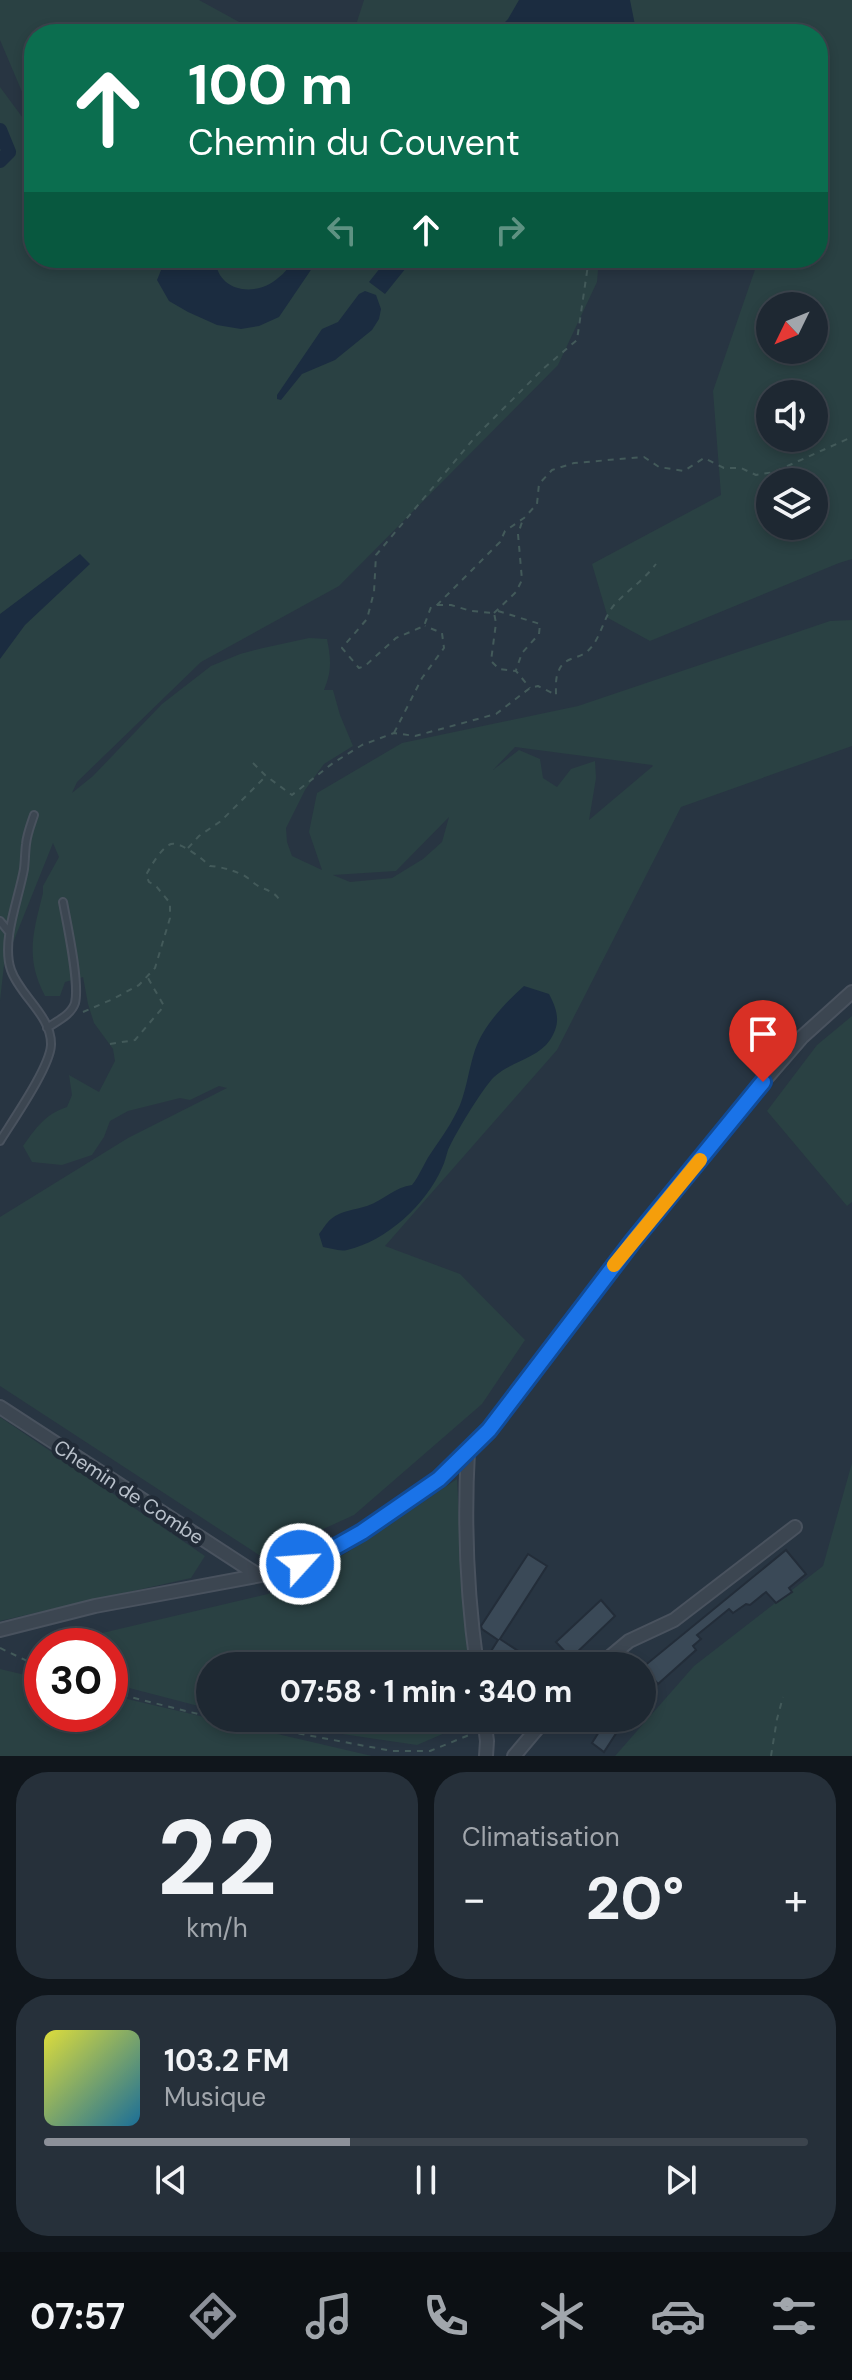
<!DOCTYPE html>
<html lang="fr">
<head>
<meta charset="utf-8">
<style>
	body { margin:0; font-family:"DM Sans",sans-serif; background:#26303a; color:#f1f3f6; height:100vh; display:flex; flex-direction:column; font-size:30px; white-space:nowrap }
	* { box-sizing:border-box; margin:0 }
	p { font-size:26px; color:#a1a6ac }
	.icon { flex:none; width:44px; height:44px; fill:none; stroke:currentColor; stroke-width:2; stroke-linecap:round; stroke-linejoin:round }
	.map { position:relative; height:1756px; overflow:hidden }
	.sheet { display:flex; flex-direction:column; gap:16px; padding:16px; background:#10161c; flex:1 }
	.sheet>* { flex:none }
	.top-card { position:absolute; left:24px; top:24px; width:804px; height:244px; border-radius:32px; box-shadow:0 4px 12px #0003,0 0 0 2px #3c444d; background:#0b6e4f; color:#fff; overflow:hidden }
	.needle { width:52px; rotate:227deg }
	.buttons { position:absolute; left:756px; top:292px; display:grid; gap:16px }
	.buttons a { display:grid; place-items:center; width:72px; height:72px; border-radius:50%; background:#1e2832; box-shadow:0 4px 12px #0003,0 0 0 2px #3c444d; font-size:40px }
	.speed { position:absolute; left:24px; top:1628px; display:flex; gap:16px; font-size:40px; font-weight:700; text-align:center }
	.speed>* { display:grid; place-content:center; width:104px; height:104px; border-radius:50%; background:#1e2832; box-shadow:0 4px 12px #0003,0 0 0 2px #3c444d; line-height:1 }
	.speed .limit { border:12px solid #d22; background:#fff; color:#111 }
	.pin { position:absolute; display:grid; place-items:center; width:68px; height:68px; color:#fff; margin:-82px -34px; border-radius:50% 50% 50% 0; rotate:-45deg; box-shadow:0 0 8px #0007 }
	.pin .icon { rotate:45deg }
	.me { position:absolute; width:88px; margin:-44px; rotate:64deg; stroke-linejoin:round; filter:drop-shadow(0 0 6px #0008) }
	.turn { display:flex; align-items:center; gap:28px; height:168px; padding:0 32px; font-size:36px }
	.turn .icon { width:104px; height:104px; stroke-width:2.5 }
	.turn b { display:block; font-size:56px; line-height:68px }
	.lanes { display:flex; align-items:center; height:76px; padding:0 32px; background:#0003; justify-content:center; gap:40px; direction:ltr }
	.lanes .off { opacity:.35 }
	.big { font-size:60px; font-weight:700; line-height:1.1 }
	.sheet .card { flex:1; display:flex; flex-direction:column; justify-content:center; gap:12px; min-width:0; padding:0 28px; border-radius:32px; background:#26303a }
	.sheet .dial { align-items:center; gap:0 }
	.dial b { font-size:104px; line-height:1 }
	.song { display:flex; align-items:center; gap:24px }
	.cover { width:96px; height:96px; border-radius:12px; background:linear-gradient(135deg,hsl(60 70% 55%),hsl(200 70% 35%)) }
	.played { height:8px; border-radius:4px; background:linear-gradient(90deg,#8c9099 40%,#3c444d 40%) }
	.keys { display:flex; justify-content:space-around; direction:ltr }
	.heat { display:flex; justify-content:space-between; align-items:center; font-size:44px; direction:ltr }
	.sheet .tiles { flex:1; display:grid; gap:16px; grid-template-columns:1fr 1fr }
	.card:last-child { grid-column:span 2 }
	.trip { position:absolute; left:196px; top:1652px; width:460px; height:80px; border-radius:40px; background:#1e2832; box-shadow:0 4px 12px #0003,0 0 0 2px #3c444d; font-weight:700; line-height:80px; text-align:center }
	.dock { display:flex; height:128px; justify-content:space-around; align-items:center; background:#0c1014; color:#a1a6ac }
	.dock .icon { width:56px; height:56px }
	.dock .active { color:#8c9099 }
	.dock b { font-size:36px; color:#f1f3f6 }
	.map>svg:first-child { display:block }
	.green { fill:#2a4143; fill-rule:evenodd }
	.water { fill:#1b2c40 }
	.lines { fill:none; stroke-linecap:round; stroke-linejoin:round }
	.canal { stroke:#1b2c40; stroke-width:14 }
	.building { fill:#3a4957; stroke:#232d39; stroke-width:2 }
	.lane-casing { stroke:#49525e; stroke-width:10 }
	.street-casing { stroke:#49525e; stroke-width:16 }
	.path { stroke:#435a5a; stroke-width:2; stroke-dasharray:6 6; stroke-linecap:butt }
	.lane { stroke:#3c4651; stroke-width:6 }
	.street { stroke:#3c4651; stroke-width:12 }
	.route-casing { stroke:#114b97; stroke-width:20 }
	.route { stroke:#1a73e8; stroke-width:14 }
	.slow { stroke:#f59e0b; stroke-width:14 }
	.labels { text-anchor:middle; dominant-baseline:central; stroke-width:8; stroke-linejoin:round; paint-order:stroke }
	.street-label { font-size:20px; fill:#b9c1cb; stroke:#212b37 }
</style>
</head>
<body>
<div class="map">
<svg width="852" height="1756" viewBox="0 0 852 1756">
	<rect width="100%" height="100%" fill="#283542"/>
	<path class="green" d="M0,0H199L261,34H34V120L0,40Z
		M364,0H852V559L839,563L650,641L608,618L592,564L721,495L713,391L759,258H818V34H353ZM770,306H814V350H770ZM770,394H814V438H770ZM770,482H814V526H770Z
		M0,87L34,133V258H599L597,282L558,365L339,586L201,662L77,782L72,793L93,776L162,704L211,666L240,654L263,648L309,638L327,639C331,659 332,671 324,690H333L340,715L353,746L324,764L305,790L286,828L287,842L292,856L322,870L309,832L317,793L402,743L578,706L830,621L852,620V746L681,807L557,1050L385,1246L460,1274L525,1340L482,1404L354,1515L262,1557L0,1386V1217L128,1138L227,1088L219,1086L190,1100L180,1098L128,1111L110,1121L104,1137L92,1155L62,1165L32,1162L23,1146C36,1128 45,1114 67,1107L72,1095L69,1075L99,1092L115,1061L113,1049L94,1023L88,1004L83,977L65,982L60,996H45C25,958 33,933 43,893V886L59,857L53,843L4,965L0,1001ZM515,747L652,765L653,766L589,820L596,778L595,761L571,769L557,787L543,778L540,759L519,750L493,770ZM449,817L442,842L423,859L392,878L350,882L333,875L396,871Z
		M852,1016V1202L847,1206L767,1111L817,1045Z
		M0,1417L205,1556L191,1578L0,1621Z
		M852,1463V1756H615L694,1666L823,1566Z
		M457,1479L465,1630L469,1666H210V1709L110,1683V1646H47L268,1594L348,1552Z
		M0,1669L42,1679V1714H110V1695L372,1756H0Z
		M257,1718H475V1720L417,1745L342,1734Z"/>
	<path class="water" d="M519,0H630L635,25L632,34H493L508,19Z
		M166,258H215C217,292 255,298 278,278C285,273 290,266 294,258H319L279,317L259,326L241,329L217,325L188,312L169,301L157,280Z
		M388,258H414L385,294L369,282Z
		M365,291L376,295L381,309L379,319L372,330L335,360L302,374L281,400L277,399V395L322,329L338,322L359,294Z
		M80,554L90,564L25,625L0,659V614Z
		M524,986L549,994C558,1011 561,1023 550,1040C537,1059 511,1061 494,1077C482,1089 455,1134 448,1150C446,1156 445,1162 442,1168C426,1204 387,1241 347,1250C340,1252 331,1248 323,1247L319,1234C323,1229 327,1222 331,1219C342,1210 355,1210 367,1206C384,1200 395,1187 412,1185C420,1175 424,1163 431,1153C442,1137 452,1123 460,1105C467,1087 469,1068 475,1050C484,1025 504,1004 524,986Z"/>
	<g class="lines">
		<path class="canal" d="M0,130L9,152L0,161"/>
	</g>
	<path class="building" d="M786,1550L806,1574L789,1588L792,1592L776,1603L766,1592L750,1605L746,1604L733,1613L729,1609L697,1635L701,1639L693,1646L696,1650L658,1684L643,1667Z
		M528,1554L547,1566L500,1639L541,1666H504L488,1656L498,1640L482,1629L481,1626Z
		M601,1600L615,1616L571,1658L556,1642Z
		M589,1718H626L604,1752L592,1743L602,1727Z"/>
	<g class="lines">
		<defs>
			<path id="lane" d="M0,921L9,932
				M47,1028C57,1021 71,1015 75,1003C80,983 67,924 63,902
				M0,1141C13,1120 50,1067 51,1045C52,1016 20,996 11,970C1,941 19,898 24,869C25,861 25,852 26,844C27,834 31,824 34,815"/>
			<path id="street" d="M0,1407L258,1575
				M468,1451C464,1522 467,1595 477,1666
				M0,1630L95,1606L283,1571L316,1558L362,1532L439,1479L489,1430L633,1241L763,1082L802,1037L852,992
				M599,1666L629,1641L674,1620L795,1527
				M484,1718L487,1741L486,1756
				M514,1756L546,1718"/>
		</defs>
		<use href="#lane" class="lane-casing"/>
		<use href="#street" class="street-casing"/>
		<path class="path" d="M589,258L577,340L544,368L476,436L376,555L374,592L367,619L342,648L359,668L365,666L396,638L424,626L431,607L436,606L500,542L505,531L524,518L537,504L539,484L552,470L574,463L644,457L659,467L684,471L704,458L724,468H741L756,475L774,472L852,437
			M437,605H451L471,611L494,613L496,623L491,661L499,669L516,671L530,688
			M498,611L540,624L539,634L522,653L516,670
			M494,613L516,592L522,580L518,534L523,519
			M394,733L422,678L444,648L442,633L425,626
			M253,763L266,776L292,795L333,763L362,745L394,733L415,736L496,714L530,688L538,686L556,695C556,687 555,678 559,670C564,658 576,659 585,653C601,642 602,618 615,604C628,590 644,580 656,564
			M188,848L199,836L221,821L265,777
			M83,1012L113,999L139,985L155,968L170,918V903L156,886L149,882L146,875C151,866 161,848 171,844C180,841 204,860 210,866C222,867 232,870 243,875C249,878 254,884 260,887C269,891 275,892 281,902
			M110,1044L135,1040L164,1006L148,978
			M0,1648L42,1668
			M110,1692L210,1717
			M216,1718L392,1751H430L474,1733
			M771,1756L777,1719L783,1697"/>
		<use href="#lane" class="lane"/>
		<use href="#street" class="street"/>
	</g>
	<g class="lines">
		<defs>
			<path id="route" d="M300,1564L316,1558L362,1532L439,1479L489,1430L633,1241L763,1082"/>
		</defs>
		<use href="#route" class="route-casing"/>
		<use href="#route" class="route"/>
		<path class="slow" d="M614,1265L700,1160"/>
	</g>
	<g class="labels">
		<g class="street-label">
			<text transform="translate(129 1492) rotate(33)">Chemin de Combe</text>
		</g>
	</g>
</svg>
<div class="buttons">
<a><svg class="needle" viewBox="-14 -14 28 28"><path d="M0-13l5 13h-10z" fill="#e53935"/><path d="M0 13l5-13h-10z" fill="#a1a6ac"/></svg></a>
<a><svg class="icon" aria-label="sound" viewBox="0 0 24 24"><path d="M4 9h4l5-4v14l-5-4H4zM17 9q2 3 0 6"/></svg></a>
<a><svg class="icon" aria-label="layers" viewBox="0 0 24 24"><path d="M12 4l9 5-9 5-9-5zM3 14l9 5 9-5"/></svg></a>
</div>
<div class="speed"><div class="limit">30</div></div>
<div class="pin" style="left:763px;top:1082px;background:#d93025"><svg class="icon" aria-label="arrive" viewBox="0 0 24 24"><path d="M6 21V4h12l-3 4 3 4H6"/></svg></div>
<svg class="me" style="left:300px;top:1564px" viewBox="-20 -20 40 40"><circle r="17" fill="#1a73e8" stroke="#fff" stroke-width="3"/><path d="M0-11L8 9 0 5-8 9z" fill="#fff"/></svg>
<div class="trip">07:58 · 1 min · 340 m</div>
<div class="top-card">
<div class="turn"><svg class="icon" aria-label="ahead" viewBox="0 0 24 24"><path d="M12 20V5M6 11l6-6 6 6"/></svg><div><b>100 m</b>Chemin du Couvent</div></div>
<div class="lanes"><svg class="icon off" aria-label="left" viewBox="0 0 24 24"><path d="M17 20v-9H6M10 6l-5 5 5 5"/></svg><svg class="icon" aria-label="ahead" viewBox="0 0 24 24"><path d="M12 20V5M6 11l6-6 6 6"/></svg><svg class="icon off" aria-label="right" viewBox="0 0 24 24"><path d="M7 20v-9h11M14 6l5 5-5 5"/></svg></div>
</div>
</div>
<section class="sheet">
<div class="tiles">
<div class="card dial"><b>22</b><p>km/h</p></div>
<div class="card"><p>Climatisation</p>
<div class="heat"><a>−</a><b class="big">20°</b><a>+</a></div>
</div>
<div class="card">
<div class="song"><i class="cover"></i><div><b>103.2 FM</b><p>Musique</p></div></div>
<div class="played"></div>
<div class="keys"><svg class="icon" aria-label="previous" viewBox="0 0 24 24"><path d="M18 5L8 12l10 7zM5 5v14"/></svg><svg class="icon" aria-label="pause" viewBox="0 0 24 24"><path d="M8 5v14M16 5v14"/></svg><svg class="icon" aria-label="next" viewBox="0 0 24 24"><path d="M6 5l10 7-10 7zM19 5v14"/></svg></div>
</div>
</div>
</section>
<nav class="dock">
<b>07:57</b>
<svg class="icon active" aria-label="directions" viewBox="0 0 24 24"><path d="M12 3l9 9-9 9-9-9zM9 14v-3h6M13 9l2 2-2 2"/></svg>
<svg class="icon" aria-label="music" viewBox="0 0 24 24"><path d="M9 18V5l10-2v13"/><circle cx="6" cy="18" r="3"/><circle cx="16" cy="16" r="3"/></svg>
<svg class="icon" aria-label="phone" viewBox="0 0 24 24"><path d="M5 4h4l2 5-3 2q2 4 5 5l2-3 5 2v4C11 20 4 13 5 4z"/></svg>
<svg class="icon" aria-label="climate" viewBox="0 0 24 24"><path d="M12 3v18M4 7l16 10M4 17L20 7"/></svg>
<svg class="icon" aria-label="car" viewBox="0 0 24 24"><path d="M5 17H2v-5l4-1 3-4h7l3 4 3 1v5h-3M9 17h6M6 11h13"/><circle cx="7" cy="17" r="2"/><circle cx="17" cy="17" r="2"/></svg>
<svg class="icon" aria-label="filters" viewBox="0 0 24 24"><path d="M4 7h16M4 17h16"/><circle cx="9" cy="7" r="2"/><circle cx="15" cy="17" r="2"/></svg>
</nav>
</body>
</html>
